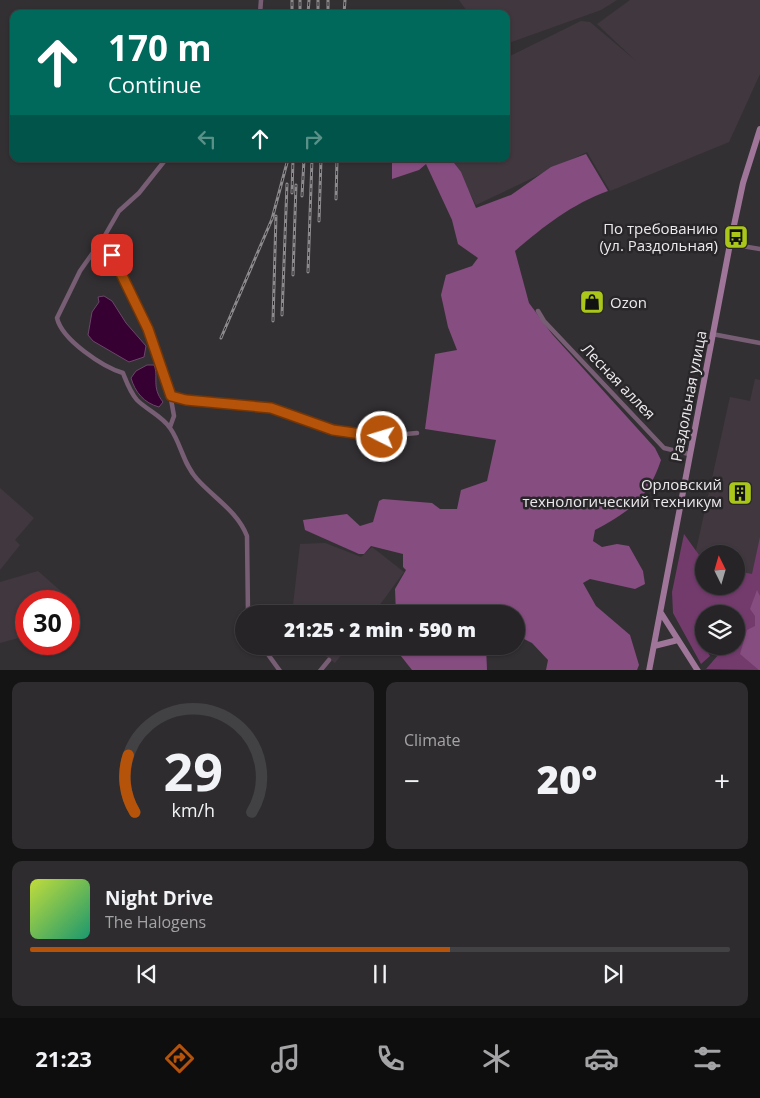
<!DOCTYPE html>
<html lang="en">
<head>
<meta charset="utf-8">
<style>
	body { margin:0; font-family:"Open Sans",sans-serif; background:#2e2c2e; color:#f1f3f6; height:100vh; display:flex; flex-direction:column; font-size:19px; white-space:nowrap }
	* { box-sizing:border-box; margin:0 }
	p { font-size:16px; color:#a4a4a7 }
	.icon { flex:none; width:28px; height:28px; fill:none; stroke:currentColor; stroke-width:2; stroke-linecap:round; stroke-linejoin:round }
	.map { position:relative; height:670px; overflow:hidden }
	.sheet { display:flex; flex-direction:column; gap:12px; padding:12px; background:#151415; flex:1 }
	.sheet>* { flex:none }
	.top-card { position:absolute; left:10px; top:10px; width:500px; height:152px; border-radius:10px; box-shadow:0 1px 4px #0004,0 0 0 1px #424143; background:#00695c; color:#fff; overflow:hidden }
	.needle { width:32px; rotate:355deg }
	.buttons { position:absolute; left:695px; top:545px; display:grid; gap:10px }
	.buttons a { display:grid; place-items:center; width:50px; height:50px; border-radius:50%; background:#262426; box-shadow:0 1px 4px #0004,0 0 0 1px #424143; font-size:25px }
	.speed { position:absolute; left:15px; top:590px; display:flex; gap:10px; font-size:25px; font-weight:700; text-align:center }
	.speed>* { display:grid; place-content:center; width:65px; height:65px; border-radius:50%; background:#262426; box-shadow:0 1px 4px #0004,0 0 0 1px #424143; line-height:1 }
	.speed .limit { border:8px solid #d22; background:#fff; color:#111 }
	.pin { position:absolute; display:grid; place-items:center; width:42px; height:42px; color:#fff; margin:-21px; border-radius:10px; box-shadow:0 2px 8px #0006 }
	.me { position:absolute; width:55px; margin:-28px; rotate:275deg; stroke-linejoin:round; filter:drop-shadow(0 0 4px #0008) }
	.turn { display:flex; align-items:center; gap:18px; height:105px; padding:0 15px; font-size:22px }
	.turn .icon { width:65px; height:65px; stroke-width:2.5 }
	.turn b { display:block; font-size:35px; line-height:42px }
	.lanes { display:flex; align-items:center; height:48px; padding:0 15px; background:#0003; justify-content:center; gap:25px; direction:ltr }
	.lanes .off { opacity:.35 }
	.big { font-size:38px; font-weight:800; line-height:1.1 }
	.sheet .widget { flex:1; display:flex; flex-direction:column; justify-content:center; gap:8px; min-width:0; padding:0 18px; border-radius:10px; background:#2e2c2e }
	.sheet .dial { align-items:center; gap:0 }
	.dial svg { height:130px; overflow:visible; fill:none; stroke:#424143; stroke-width:7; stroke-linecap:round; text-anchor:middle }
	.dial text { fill:#f1f3f6; stroke:none }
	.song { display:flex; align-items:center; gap:15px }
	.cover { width:60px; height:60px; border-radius:8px; background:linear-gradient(135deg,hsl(70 70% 55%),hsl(160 70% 35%)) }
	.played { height:5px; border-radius:2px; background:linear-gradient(90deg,#b45309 60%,#424143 60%) }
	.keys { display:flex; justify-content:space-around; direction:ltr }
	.heat { display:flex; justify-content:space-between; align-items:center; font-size:28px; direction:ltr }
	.sheet .tiles { flex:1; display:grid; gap:12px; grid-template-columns:1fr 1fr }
	.widget:last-child { grid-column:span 2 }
	.trip { position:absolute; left:235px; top:605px; width:290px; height:50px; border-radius:25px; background:#262426; box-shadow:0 1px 4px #0004,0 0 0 1px #424143; font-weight:800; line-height:50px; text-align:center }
	.tab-bar { display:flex; height:80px; justify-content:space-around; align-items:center; background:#0f0e0f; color:#a4a4a7 }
	.tab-bar .icon { width:35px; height:35px }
	.tab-bar .active { color:#b45309 }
	.tab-bar b { font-size:22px; color:#f1f3f6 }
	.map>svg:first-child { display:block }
	.built { fill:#41383f }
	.green { fill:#723b6c }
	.forest { fill:#864d80 }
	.water { fill:#360032; stroke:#6c466a }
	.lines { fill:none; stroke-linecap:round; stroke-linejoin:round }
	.minor { stroke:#785e74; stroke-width:4.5 }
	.secondary { stroke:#9f7699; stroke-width:6 }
	.rail-casing { stroke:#8d8a8d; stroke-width:3 }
	.rail { stroke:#292629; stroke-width:1; stroke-dasharray:4; stroke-linecap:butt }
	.route-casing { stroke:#753606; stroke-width:12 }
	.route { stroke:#b45309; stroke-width:9 }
	.labels { text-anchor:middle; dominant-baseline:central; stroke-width:5; stroke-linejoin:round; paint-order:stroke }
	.poi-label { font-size:15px; fill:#ebe9eb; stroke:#292629; text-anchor:end }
	.street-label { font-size:15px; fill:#ebe9eb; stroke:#292629 }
</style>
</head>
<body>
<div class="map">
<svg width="760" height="671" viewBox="0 0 760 671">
	<rect width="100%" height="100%" fill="#333033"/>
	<path class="built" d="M459,0H617L601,10L506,44V14H469Z
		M630,0H760V74L729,142L610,191L587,152L476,205L452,159H506V58L581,21L590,22L636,61L597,24Z
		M755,379L760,380V564L754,578L736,574V554H704V567L693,564L730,397L750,401Z
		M0,488L34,518L15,540L20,545L0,570Z
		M325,543L361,557L372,547L404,572L373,614H292L300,544Z
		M38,571L64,594L63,601H26V636L0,643V582Z
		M312,646H348L335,663Z"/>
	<path class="green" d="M684,534L704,562V586H736V571L752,574L760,537V670L706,669L719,654L721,646H736V614H710L708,611L694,627L710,656L701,664L673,613L672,592Z"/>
	<path class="forest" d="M586,154L608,191C572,204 544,226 515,251L529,303L552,334L655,448L661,460C648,499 630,511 595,530L593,541L602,547L617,544L629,546L643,571L645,584L635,589L590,579L583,583L596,606L630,635L639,665L637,670H546L548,660L532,643L516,635V614H396L395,589L406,570L403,567V554L371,546L364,554H359L305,530L303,520L347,514L360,526L373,522L379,501L383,499L432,503L440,509H457L461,490L487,481L496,440L425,429L435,354L457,350L448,327L441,295L446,275L472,266L478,258L458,244L452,220L426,164L419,170L392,179V159H451L461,172L476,208L511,195L551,167Z
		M757,590L760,596V671L740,654L747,630L755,626V616L750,609Z
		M393,646H486L487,670H412Z"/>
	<path class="water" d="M104,296L112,301L126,323L146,346L144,357L129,362L93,341L88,335L92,312L99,302L98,297Z
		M147,365H154C159,377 151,387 163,402L159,407C144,403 135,392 131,378L136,371Z"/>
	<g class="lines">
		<path class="minor" d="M260,14L261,0
			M166,159L139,193L119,211L104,237L80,271L57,318C62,340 103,367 123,373C127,383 130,392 137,400C147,410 162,416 170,428C181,443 183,464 197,479C214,498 237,511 247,536L248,614
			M104,237L148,329L169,388L174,416L170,427
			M730,244L760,249
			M538,311L544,321L664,448L689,454
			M712,334L760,343
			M171,396L186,401L271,408L333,430L372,437L417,433
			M262,646L280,671
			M320,671L329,660"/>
		<path class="secondary" d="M661,613L698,671
			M654,646L678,640
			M649,671L730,244L743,183L760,129"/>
		<defs>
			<path id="rail" d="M292,14V0
				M300,14V0
				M308,14L309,0
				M318,14V0
				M328,14V0
				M344,14L345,0
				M292,193L293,159
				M302,196L304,159
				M336,199L337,159
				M319,221L321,159
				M308,272L312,159
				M293,275L296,185
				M282,315L287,184
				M273,321L276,216
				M221,338L272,219L288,159"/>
		</defs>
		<use href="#rail" class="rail-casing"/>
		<use href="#rail" class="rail"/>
	</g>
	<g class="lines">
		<defs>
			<path id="route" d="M112,255L148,329L171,396L186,400L271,408L333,430L382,437"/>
		</defs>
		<use href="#route" class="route-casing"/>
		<use href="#route" class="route"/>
	</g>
	<defs>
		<symbol id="bus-square" viewBox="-11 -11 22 22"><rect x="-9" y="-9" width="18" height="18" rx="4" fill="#aac719" stroke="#292629"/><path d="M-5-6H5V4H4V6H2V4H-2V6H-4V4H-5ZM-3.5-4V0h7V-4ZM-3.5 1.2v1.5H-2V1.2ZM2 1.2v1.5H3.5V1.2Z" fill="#111"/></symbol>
		<symbol id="shop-square" viewBox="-11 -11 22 22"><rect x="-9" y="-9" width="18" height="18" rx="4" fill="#aac719" stroke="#292629"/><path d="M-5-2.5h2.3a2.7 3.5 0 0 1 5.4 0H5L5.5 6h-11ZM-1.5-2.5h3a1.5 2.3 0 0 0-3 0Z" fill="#111"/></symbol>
		<symbol id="building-square" viewBox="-11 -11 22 22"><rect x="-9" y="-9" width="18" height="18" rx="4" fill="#aac719" stroke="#292629"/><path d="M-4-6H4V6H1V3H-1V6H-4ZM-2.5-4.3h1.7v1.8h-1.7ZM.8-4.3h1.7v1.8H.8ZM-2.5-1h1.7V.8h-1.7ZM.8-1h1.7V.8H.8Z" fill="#111"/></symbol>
	</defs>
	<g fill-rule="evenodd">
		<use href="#bus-square" x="722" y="223" width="28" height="28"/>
		<use href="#shop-square" x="578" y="288" width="28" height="28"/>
		<use href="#building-square" x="726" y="479" width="28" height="28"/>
	</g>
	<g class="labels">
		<g class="poi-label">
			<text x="718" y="228">По требованию<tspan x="718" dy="17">(ул. Раздольная)</tspan></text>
			<text x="610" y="302" text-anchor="start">Ozon</text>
			<text x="722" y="484">Орловский<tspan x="722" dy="17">технологический техникум</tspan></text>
		</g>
		<g class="street-label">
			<text transform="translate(619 381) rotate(46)">Лесная аллея</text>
			<text transform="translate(688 396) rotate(-79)">Раздольная улица</text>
		</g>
	</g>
</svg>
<div class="buttons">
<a><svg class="needle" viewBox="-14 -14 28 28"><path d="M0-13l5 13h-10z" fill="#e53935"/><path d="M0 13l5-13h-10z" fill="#a4a4a7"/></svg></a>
<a><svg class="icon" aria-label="layers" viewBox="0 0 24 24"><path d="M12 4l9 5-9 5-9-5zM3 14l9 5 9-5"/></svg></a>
</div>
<div class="speed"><div class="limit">30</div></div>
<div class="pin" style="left:112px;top:255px;background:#d93025"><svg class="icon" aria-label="arrive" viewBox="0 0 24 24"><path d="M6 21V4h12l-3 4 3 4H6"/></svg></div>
<svg class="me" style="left:382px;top:437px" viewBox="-20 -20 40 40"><circle r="17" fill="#b45309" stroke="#fff" stroke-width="3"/><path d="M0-11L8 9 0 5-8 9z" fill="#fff"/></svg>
<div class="trip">21:25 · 2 min · 590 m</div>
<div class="top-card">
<div class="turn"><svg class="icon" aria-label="ahead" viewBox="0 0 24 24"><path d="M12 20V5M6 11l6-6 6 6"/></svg><div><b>170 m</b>Continue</div></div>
<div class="lanes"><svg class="icon off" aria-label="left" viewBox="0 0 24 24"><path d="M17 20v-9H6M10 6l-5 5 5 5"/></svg><svg class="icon" aria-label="ahead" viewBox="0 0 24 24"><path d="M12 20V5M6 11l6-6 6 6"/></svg><svg class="icon off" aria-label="right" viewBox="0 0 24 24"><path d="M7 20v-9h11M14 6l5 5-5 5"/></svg></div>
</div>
</div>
<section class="sheet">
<div class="tiles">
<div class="widget dial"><svg viewBox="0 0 100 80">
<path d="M14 69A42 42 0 1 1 86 69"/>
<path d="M14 69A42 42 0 0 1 10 34" stroke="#b45309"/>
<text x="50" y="56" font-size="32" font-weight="700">29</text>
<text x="50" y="72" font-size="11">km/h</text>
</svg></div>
<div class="widget"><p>Climate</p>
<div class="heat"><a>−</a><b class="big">20°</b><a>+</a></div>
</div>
<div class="widget">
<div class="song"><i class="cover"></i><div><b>Night Drive</b><p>The Halogens</p></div></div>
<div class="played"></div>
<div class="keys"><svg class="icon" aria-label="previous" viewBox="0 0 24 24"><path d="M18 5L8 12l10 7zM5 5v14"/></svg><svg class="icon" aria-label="pause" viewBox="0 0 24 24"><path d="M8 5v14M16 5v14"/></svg><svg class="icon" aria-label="next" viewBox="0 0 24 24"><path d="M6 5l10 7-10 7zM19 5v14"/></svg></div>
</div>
</div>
</section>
<nav class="tab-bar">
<b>21:23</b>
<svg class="icon active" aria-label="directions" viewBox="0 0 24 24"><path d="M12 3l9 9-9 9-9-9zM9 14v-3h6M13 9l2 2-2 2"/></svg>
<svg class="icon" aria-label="music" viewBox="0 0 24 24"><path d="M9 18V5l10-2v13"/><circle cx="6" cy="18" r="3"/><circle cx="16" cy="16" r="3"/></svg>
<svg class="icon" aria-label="phone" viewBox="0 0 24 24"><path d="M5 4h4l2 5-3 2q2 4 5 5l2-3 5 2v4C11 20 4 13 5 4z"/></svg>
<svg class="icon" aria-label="climate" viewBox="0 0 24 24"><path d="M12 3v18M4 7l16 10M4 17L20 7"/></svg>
<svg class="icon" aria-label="car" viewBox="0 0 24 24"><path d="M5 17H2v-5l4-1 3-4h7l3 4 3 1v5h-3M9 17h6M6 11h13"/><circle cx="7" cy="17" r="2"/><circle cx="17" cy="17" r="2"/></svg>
<svg class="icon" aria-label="filters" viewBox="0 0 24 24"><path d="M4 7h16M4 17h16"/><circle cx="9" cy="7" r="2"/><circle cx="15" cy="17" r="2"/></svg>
</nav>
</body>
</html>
